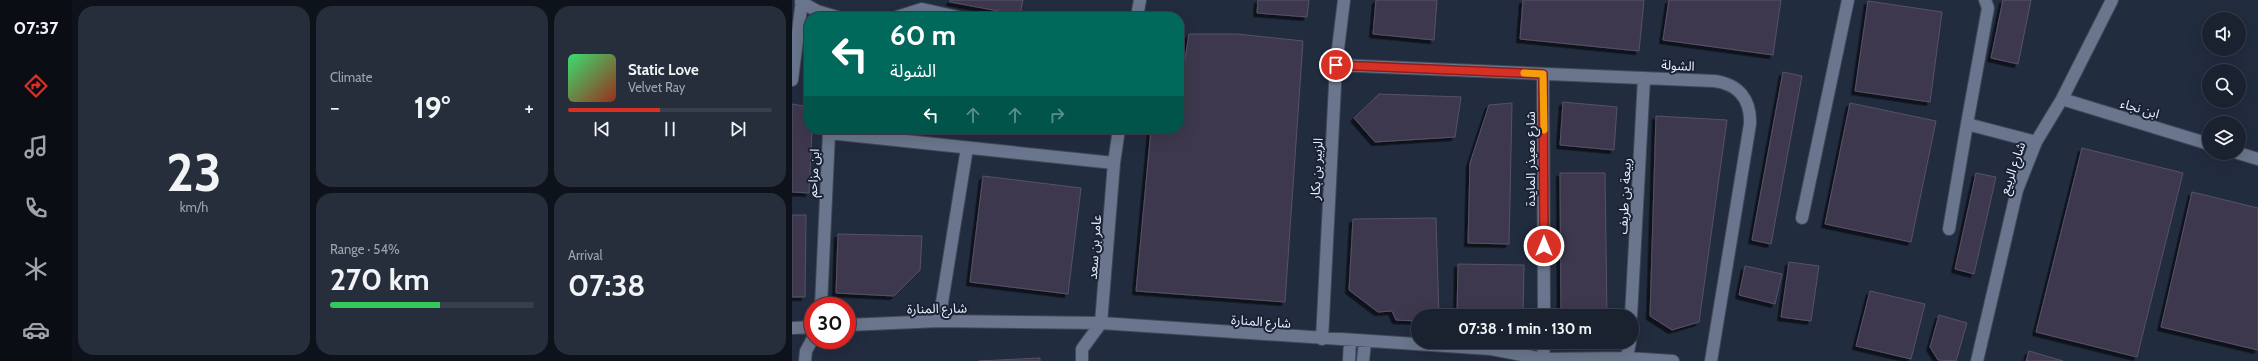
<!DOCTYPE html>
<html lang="en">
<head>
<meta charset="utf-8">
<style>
	body { margin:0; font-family:Cabin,"Noto Sans Arabic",sans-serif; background:#272e3b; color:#f1f3f6; height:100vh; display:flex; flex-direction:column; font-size:15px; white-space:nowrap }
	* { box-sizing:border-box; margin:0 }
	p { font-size:13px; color:#9fa3aa }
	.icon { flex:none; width:22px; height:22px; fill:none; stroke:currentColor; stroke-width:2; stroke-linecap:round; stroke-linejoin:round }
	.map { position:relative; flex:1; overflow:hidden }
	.panel { display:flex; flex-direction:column; gap:6px; padding:6px; background:#0e121a; width:720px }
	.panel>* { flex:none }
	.guide { position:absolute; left:12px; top:12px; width:380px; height:122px; border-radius:16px; box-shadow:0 4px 16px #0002,0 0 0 1px #383e4b; background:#00695c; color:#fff; overflow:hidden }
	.buttons { position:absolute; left:1410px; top:12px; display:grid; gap:8px }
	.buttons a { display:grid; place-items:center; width:44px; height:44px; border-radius:50%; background:#1a212f; box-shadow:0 4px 16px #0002,0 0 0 1px #383e4b; font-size:20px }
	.speed { position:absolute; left:12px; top:297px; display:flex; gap:8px; font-size:20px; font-weight:700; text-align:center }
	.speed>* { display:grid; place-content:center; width:52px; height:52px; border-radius:50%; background:#1a212f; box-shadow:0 4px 16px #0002,0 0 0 1px #383e4b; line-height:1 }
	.speed .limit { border:6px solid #d22; background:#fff; color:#111 }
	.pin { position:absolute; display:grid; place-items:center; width:34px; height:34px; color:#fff; margin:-17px; border:2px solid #fff; border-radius:50%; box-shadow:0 1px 4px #0007 }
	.me { position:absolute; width:44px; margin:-22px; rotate:0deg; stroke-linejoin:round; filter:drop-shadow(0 0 3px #0008) }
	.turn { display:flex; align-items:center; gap:14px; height:84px; padding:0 20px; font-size:18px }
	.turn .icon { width:52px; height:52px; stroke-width:2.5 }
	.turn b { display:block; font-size:28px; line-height:34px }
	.lanes { display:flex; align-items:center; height:38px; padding:0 20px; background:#0003; justify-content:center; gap:20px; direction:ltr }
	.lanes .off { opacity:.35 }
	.big { font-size:30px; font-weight:700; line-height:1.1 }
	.panel .card { flex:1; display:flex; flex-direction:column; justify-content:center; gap:6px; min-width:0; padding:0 14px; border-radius:16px; background:#272e3b }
	.panel .dial { align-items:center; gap:0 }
	.dial b { font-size:52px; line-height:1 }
	.song { display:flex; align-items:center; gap:12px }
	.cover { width:48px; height:48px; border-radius:6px; background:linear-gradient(135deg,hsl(140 70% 55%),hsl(10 70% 35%)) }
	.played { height:4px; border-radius:2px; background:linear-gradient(90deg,#d93025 45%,#383e4b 45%) }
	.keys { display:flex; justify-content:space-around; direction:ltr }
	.heat { display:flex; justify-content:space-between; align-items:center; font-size:22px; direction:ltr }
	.charge { height:6px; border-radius:3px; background:linear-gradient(90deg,#34c759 54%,#383e4b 0) }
	.panel .tiles { flex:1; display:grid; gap:6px; grid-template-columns:repeat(3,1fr) }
	.card:first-child { grid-row:span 2 }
	.trip { position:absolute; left:619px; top:309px; width:228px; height:40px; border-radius:20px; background:#1a212f; box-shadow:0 4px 16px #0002,0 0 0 1px #383e4b; font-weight:700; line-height:40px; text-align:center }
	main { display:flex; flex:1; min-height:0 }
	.menu { display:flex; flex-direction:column; width:72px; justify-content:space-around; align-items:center; background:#0a0d13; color:#9fa3aa }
	.menu .icon { width:28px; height:28px }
	.menu .selected { color:#d93025 }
	.menu b { font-size:18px; color:#f1f3f6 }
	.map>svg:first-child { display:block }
	.building { fill:#3d384e; stroke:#565169; filter:url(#shadow) }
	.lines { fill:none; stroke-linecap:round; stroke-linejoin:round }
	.minor-casing { stroke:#40495a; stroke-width:14 }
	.minor { stroke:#6a768d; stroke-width:12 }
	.route-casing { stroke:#8d1f18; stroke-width:10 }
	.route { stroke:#d93025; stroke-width:7 }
	.slow { stroke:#f59e0b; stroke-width:7 }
	.labels { text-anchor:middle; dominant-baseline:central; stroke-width:4; stroke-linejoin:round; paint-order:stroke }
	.street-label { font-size:13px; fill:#e9f0fd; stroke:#192235 }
</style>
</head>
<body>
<main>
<nav class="menu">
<b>07:37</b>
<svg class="icon selected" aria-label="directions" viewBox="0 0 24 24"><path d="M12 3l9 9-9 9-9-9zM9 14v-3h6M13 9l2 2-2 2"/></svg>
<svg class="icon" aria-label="music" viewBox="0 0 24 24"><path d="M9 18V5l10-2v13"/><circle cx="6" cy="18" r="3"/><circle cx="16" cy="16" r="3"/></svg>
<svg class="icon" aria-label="phone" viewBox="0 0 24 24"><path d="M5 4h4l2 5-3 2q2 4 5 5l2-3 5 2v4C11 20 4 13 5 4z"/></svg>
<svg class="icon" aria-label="climate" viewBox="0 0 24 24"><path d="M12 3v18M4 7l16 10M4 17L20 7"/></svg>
<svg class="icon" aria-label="car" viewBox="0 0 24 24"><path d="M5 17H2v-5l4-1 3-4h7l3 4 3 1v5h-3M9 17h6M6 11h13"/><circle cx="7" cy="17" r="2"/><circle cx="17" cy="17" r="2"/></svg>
</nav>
<section class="panel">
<div class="tiles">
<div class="card dial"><b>23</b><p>km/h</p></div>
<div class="card"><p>Climate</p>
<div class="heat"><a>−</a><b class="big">19°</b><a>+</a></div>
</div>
<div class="card">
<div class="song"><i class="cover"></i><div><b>Static Love</b><p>Velvet Ray</p></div></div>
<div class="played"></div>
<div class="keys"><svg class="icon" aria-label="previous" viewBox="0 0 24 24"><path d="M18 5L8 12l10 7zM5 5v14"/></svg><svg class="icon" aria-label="pause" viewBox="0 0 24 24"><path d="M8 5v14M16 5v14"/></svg><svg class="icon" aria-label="next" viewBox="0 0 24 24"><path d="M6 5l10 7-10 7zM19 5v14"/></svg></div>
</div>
<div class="card"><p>Range · 54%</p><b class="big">270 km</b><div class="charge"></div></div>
<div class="card"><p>Arrival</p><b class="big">07:38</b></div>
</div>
</section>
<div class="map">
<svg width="1466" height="361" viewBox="0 0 1466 361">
	<defs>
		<filter id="shadow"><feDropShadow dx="-3.5" dy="3.5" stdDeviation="0" flood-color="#0009"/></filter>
	</defs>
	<rect width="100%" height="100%" fill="#222c3f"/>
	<path class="building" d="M158,0H231L228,15L158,2Z
		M466,0H517L515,17L465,13Z
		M584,0H645L642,40L581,34Z
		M731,0H852L847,51L728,39Z
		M877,0H989L981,55L871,40Z
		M1211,0H1239L1226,64L1199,58Z
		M1076,1L1150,12L1138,102L1063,91Z
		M397,34H445L511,41L493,302L344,291L359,129H387V79L390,78Z
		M991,72L1010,76L979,244L960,240Z
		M587,94L669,97L663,137L583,142L562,118Z
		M771,102L825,107L822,150L768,145Z
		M720,103L717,244L676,243L678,163L697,105Z
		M1058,103L1144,121L1119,242L1033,224Z
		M0,104L17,107V129H20L17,193L0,192Z
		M864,116L935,120L907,322L880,330L858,316Z
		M1290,148L1391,173L1345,357L1244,332Z
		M768,173H813L815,316H769Z
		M1184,173L1204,177L1182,274L1163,269Z
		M191,176L289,188L276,294L178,282Z
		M1400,192L1466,208V350L1369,327Z
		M0,215H14L13,297H0Z
		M644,218L647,316H626V321L604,320L600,311L586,312L557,290L561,219Z
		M46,234L130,236L128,270L102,296L44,293Z
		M997,262L1027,266L1019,321L989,317Z
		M666,264L732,265L731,316H665Z
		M953,266L990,274L983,304L947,295Z
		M1078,291L1133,304L1119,359L1064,346Z
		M1147,315L1175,323L1164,361L1146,360L1138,347Z
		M1237,351L1271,361H1234Z
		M248,358V361H187Z"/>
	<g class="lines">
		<defs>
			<path id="minor" d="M1193,0L1196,8L1175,124L1244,142
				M9,2L25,11L45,17
				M105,17L130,9L166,17
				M345,17L348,0
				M544,65L922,81C947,84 959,100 958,124L919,361
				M751,74L752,316
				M0,80L10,0
				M1270,99L1417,144
				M1446,153L1466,159
				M1010,218L1056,0
				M1157,229L1175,124
				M29,306L37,133L322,163
				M839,316L852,78
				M147,321L175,148
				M55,325L147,321L309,323L699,349L751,359L834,358L881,361
				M0,328L21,327
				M530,339L544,65L552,0
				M13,361L14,351L21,338
				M290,361V349L309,323L322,163L327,129
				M557,361L558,341
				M571,361L573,342
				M751,361L752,342
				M834,361L838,342
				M1185,361L1225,190L1244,142L1270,99L1320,0"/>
		</defs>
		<use href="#minor" class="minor-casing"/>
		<use href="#minor" class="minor"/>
	</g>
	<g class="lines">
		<defs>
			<path id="route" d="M544,65L751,74L752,246"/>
		</defs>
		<use href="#route" class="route-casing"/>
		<use href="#route" class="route"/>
		<path class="slow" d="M732,73L751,74L752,130"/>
	</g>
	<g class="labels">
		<g class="street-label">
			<text transform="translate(886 65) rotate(3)">الشولة</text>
			<text transform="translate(1348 108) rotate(17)">ابن نجاء</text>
			<text transform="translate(738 159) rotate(-90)">شارع معيذر المايدة</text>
			<text transform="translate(1220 168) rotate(-71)">شارع الربيع</text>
			<text transform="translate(524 169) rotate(-87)">الزبير بن بكار</text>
			<text transform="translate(21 173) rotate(-87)">ابن مزاحم</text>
			<text transform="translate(832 196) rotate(-87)">ربيعة بن طريف</text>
			<text transform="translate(302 247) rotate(-86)">عامر بن سعد</text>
			<text transform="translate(145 308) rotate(-1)">شارع المنارة</text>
			<text transform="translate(469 321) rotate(4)">شارع المنارة</text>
		</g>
	</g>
</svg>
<div class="buttons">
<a><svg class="icon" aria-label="sound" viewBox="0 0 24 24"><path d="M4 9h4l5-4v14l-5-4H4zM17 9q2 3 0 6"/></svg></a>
<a><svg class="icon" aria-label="search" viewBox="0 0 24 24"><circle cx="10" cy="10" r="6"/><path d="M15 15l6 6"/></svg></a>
<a><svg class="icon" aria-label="layers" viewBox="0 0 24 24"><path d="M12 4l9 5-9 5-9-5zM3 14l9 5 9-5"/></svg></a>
</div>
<div class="speed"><div class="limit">30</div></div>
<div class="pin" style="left:544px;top:65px;background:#d93025"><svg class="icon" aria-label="arrive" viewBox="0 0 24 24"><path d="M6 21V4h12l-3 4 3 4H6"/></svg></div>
<svg class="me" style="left:752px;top:246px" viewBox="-20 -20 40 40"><circle r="17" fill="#d93025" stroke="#fff" stroke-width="3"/><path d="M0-11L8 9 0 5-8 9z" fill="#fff"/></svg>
<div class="trip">07:38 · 1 min · 130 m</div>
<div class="guide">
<div class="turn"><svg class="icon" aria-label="left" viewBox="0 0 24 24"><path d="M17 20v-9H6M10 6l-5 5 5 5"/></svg><div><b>60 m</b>الشولة</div></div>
<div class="lanes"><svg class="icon" aria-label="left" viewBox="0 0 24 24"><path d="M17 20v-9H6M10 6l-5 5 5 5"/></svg><svg class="icon off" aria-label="ahead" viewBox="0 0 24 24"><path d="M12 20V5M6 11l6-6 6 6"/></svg><svg class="icon off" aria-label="ahead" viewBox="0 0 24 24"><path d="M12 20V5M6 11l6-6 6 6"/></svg><svg class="icon off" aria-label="right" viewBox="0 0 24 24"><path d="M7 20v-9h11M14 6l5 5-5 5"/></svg></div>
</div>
</div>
</main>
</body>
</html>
